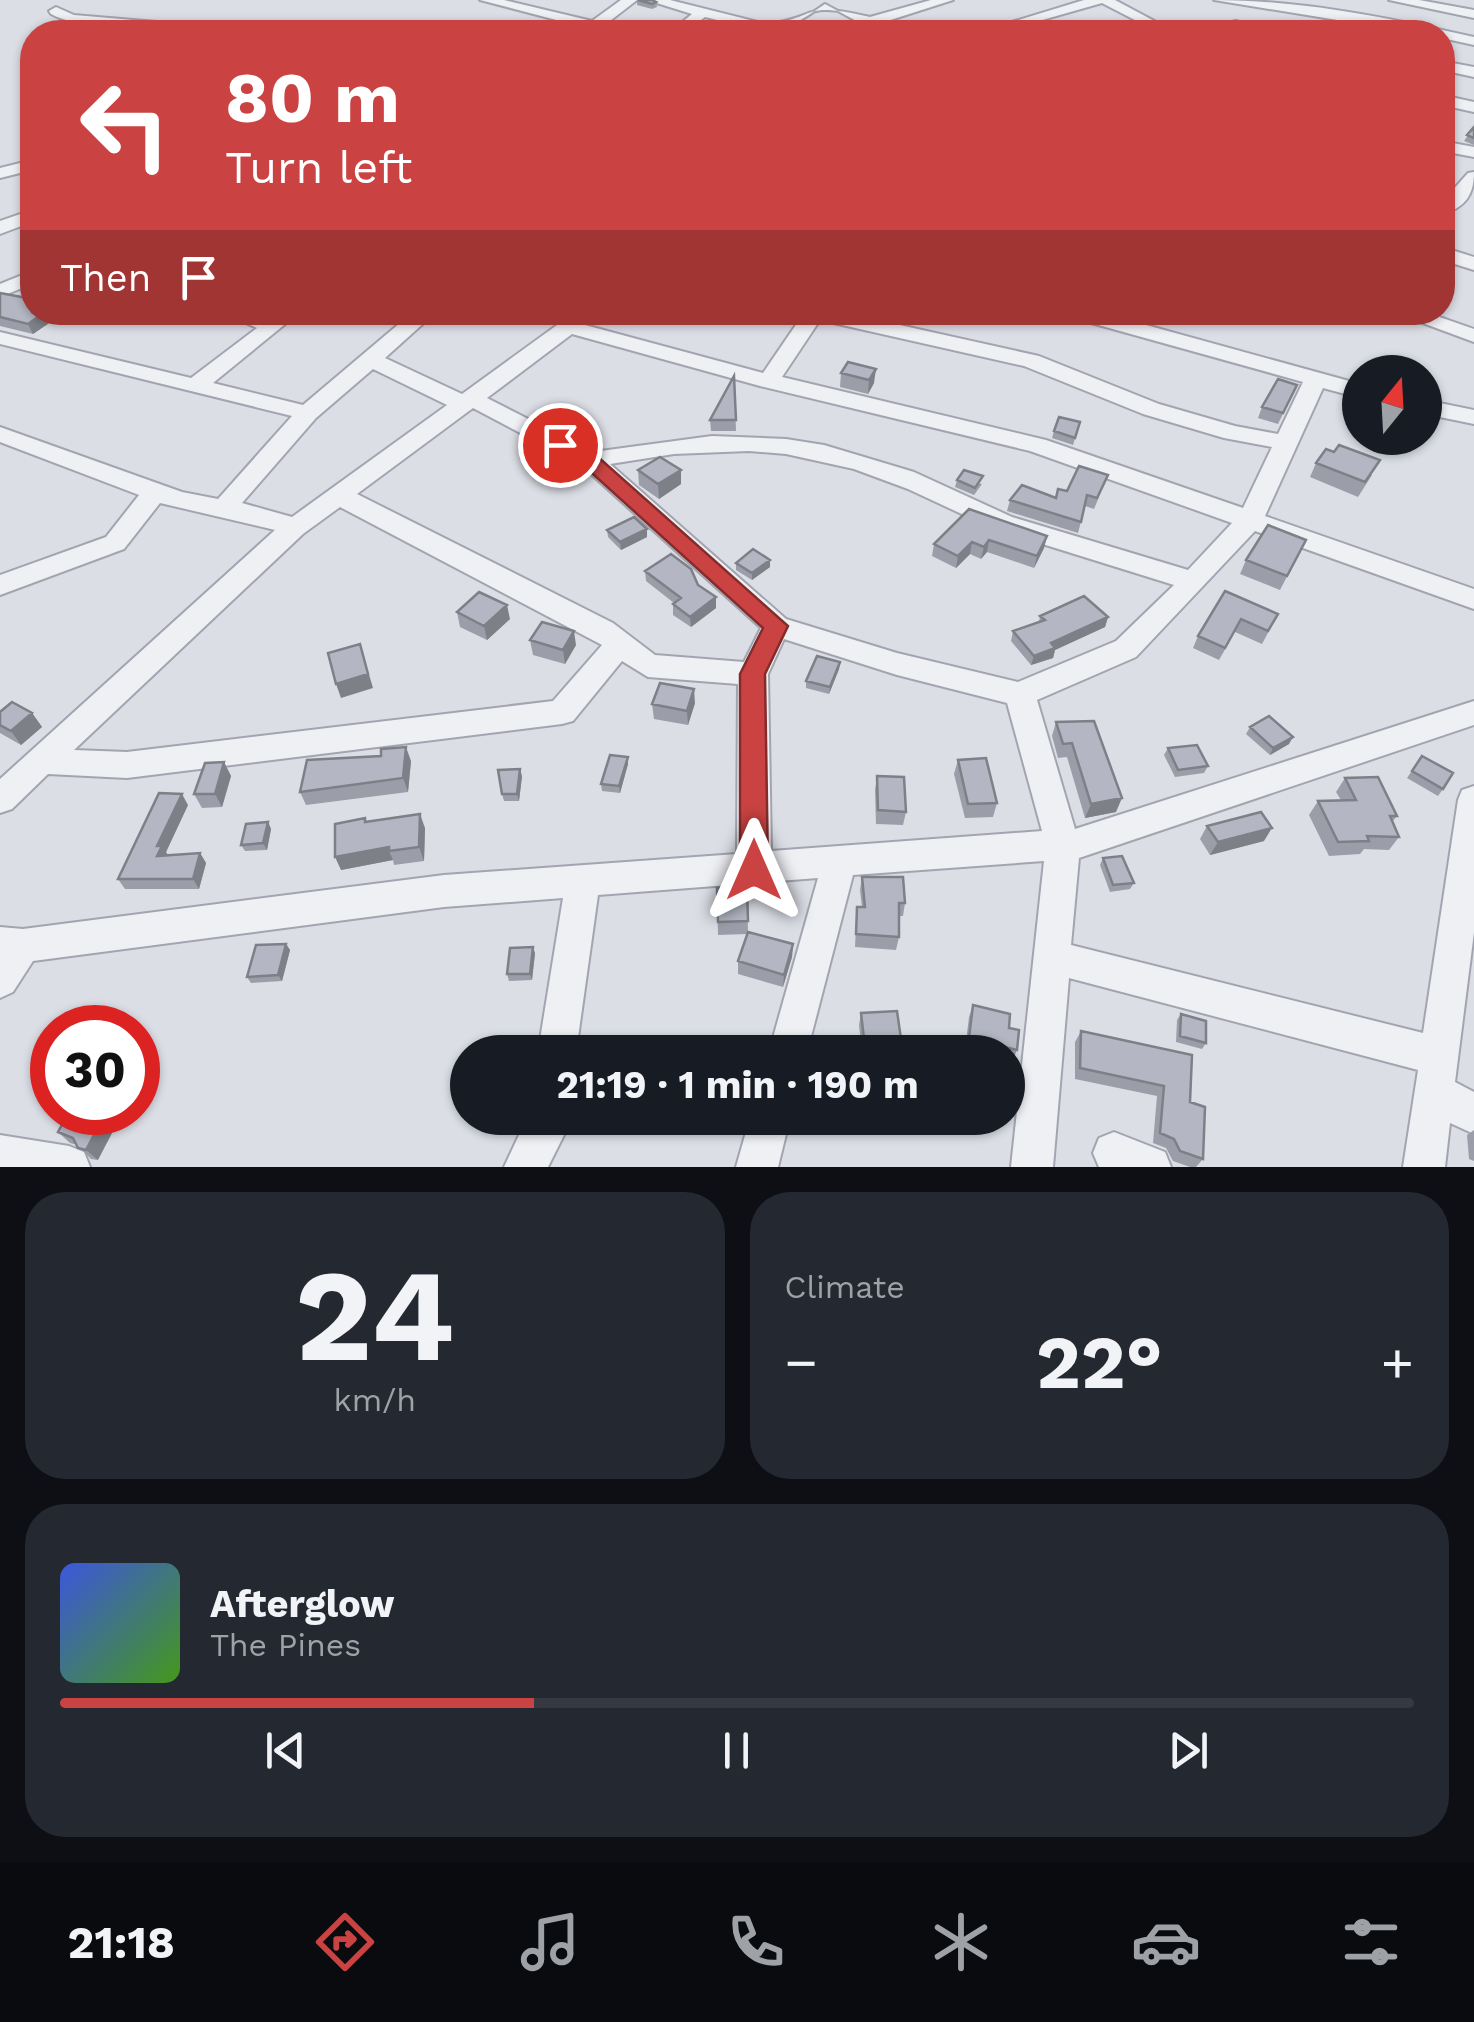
<!DOCTYPE html>
<html lang="en">
<head>
<meta charset="utf-8">
<style>
	body { margin:0; font-family:"Work Sans",sans-serif; background:#242831; color:#f1f3f6; height:100vh; display:flex; flex-direction:column; font-size:38px; white-space:nowrap }
	* { box-sizing:border-box; margin:0 }
	p { font-size:32px; color:#9ea1a6 }
	.icon { flex:none; width:55px; height:55px; fill:none; stroke:currentColor; stroke-width:2; stroke-linecap:round; stroke-linejoin:round }
	.map { position:relative; height:1167px; overflow:hidden }
	.details { display:flex; flex-direction:column; gap:25px; padding:25px; background:#0d0f14; flex:1 }
	.details>* { flex:none }
	.banner { position:absolute; left:20px; top:20px; width:1435px; height:305px; border-radius:40px; box-shadow:0 2px 8px #0004; background:#ca4342; color:#fff; overflow:hidden }
	.needle { width:65px; rotate:18deg }
	.fabs { position:absolute; left:1342px; top:355px; display:grid; gap:20px }
	.fabs a { display:grid; place-items:center; width:100px; height:100px; border-radius:50%; background:#171b24; box-shadow:0 2px 8px #0004; font-size:50px }
	.speed { position:absolute; left:30px; top:1005px; display:flex; gap:20px; font-size:50px; font-weight:700; text-align:center }
	.speed>* { display:grid; place-content:center; width:130px; height:130px; border-radius:50%; background:#171b24; box-shadow:0 2px 8px #0004; line-height:1 }
	.speed .limit { border:15px solid #d22; background:#fff; color:#111 }
	.pin { position:absolute; display:grid; place-items:center; width:85px; height:85px; color:#fff; margin:-42px; border:5px solid #fff; border-radius:50%; box-shadow:0 2px 10px #0007 }
	.me { position:absolute; width:110px; margin:-55px; rotate:0deg; stroke-linejoin:round; filter:drop-shadow(0 0 8px #0008) }
	.turn { display:flex; align-items:center; gap:35px; height:210px; padding:0 40px; font-size:45px }
	.turn .icon { width:130px; height:130px; stroke-width:2.5 }
	.turn b { display:block; font-size:70px; line-height:85px }
	.then { display:flex; align-items:center; height:95px; padding:0 40px; background:#0003; gap:20px; font-size:38px }
	.big { font-size:75px; font-weight:700; line-height:1.1 }
	.details .tile { flex:1; display:flex; flex-direction:column; justify-content:center; gap:15px; min-width:0; padding:0 35px; border-radius:40px; background:#242831 }
	.details .dial { align-items:center; gap:0 }
	.dial b { font-size:130px; line-height:1 }
	.song { display:flex; align-items:center; gap:30px }
	.cover { width:120px; height:120px; border-radius:15px; background:linear-gradient(135deg,hsl(230 70% 55%),hsl(100 70% 35%)) }
	.played { height:10px; border-radius:5px; background:linear-gradient(90deg,#ca4342 35%,#363941 35%) }
	.keys { display:flex; justify-content:space-around; direction:ltr }
	.heat { display:flex; justify-content:space-between; align-items:center; font-size:55px; direction:ltr }
	.details .tiles { flex:1; display:grid; gap:25px; grid-template-columns:1fr 1fr }
	.tile:last-child { grid-column:span 2 }
	.trip { position:absolute; left:450px; top:1035px; width:575px; height:100px; border-radius:50px; background:#171b24; box-shadow:0 2px 8px #0004; font-weight:700; line-height:100px; text-align:center }
	.tabs { display:flex; height:160px; justify-content:space-around; align-items:center; background:#090b0e; color:#9ea1a6 }
	.tabs .icon { width:70px; height:70px }
	.tabs .on { color:#ca4342 }
	.tabs b { font-size:45px; color:#f1f3f6 }
	.map>svg:first-child { display:block }
	.lines { fill:none; stroke-linecap:round; stroke-linejoin:round }
	.minor-casing { stroke:#a2a5b0; stroke-width:4 }
	.minor { fill:#eff0f4; fill-rule:evenodd }
	.wall { fill:#9b9da8 }
	.shaded-wall { fill:#7e8088 }
	.building { fill:#b4b7c3; stroke:#7e8088; stroke-width:2.5 }
	.route { fill:#ca4342; stroke:#832c2b; stroke-width:2.5 }
</style>
</head>
<body>
<div class="map">
<svg width="1474" height="1167" viewBox="0 0 1474 1167">
	<rect width="100%" height="100%" fill="#dcdee6"/>
	<g class="lines">
		<defs>
			<path id="minor" d="M480,0H504L592,21L621,0H637L606,24L627,32H579L583,27Z
				M647,0H670L766,24C821,18 798,0 870,17L931,0H953L881,23L910,32L873,30L825,4C770,43 767,32 705,17L685,32H670L692,14Z
				M1084,0H1115L1175,32H1158L1102,3L1000,32H979Z
				M1214,0C1301,0 1390,18 1474,37V45L1442,38V32H1411Z
				M1389,0H1419L1474,10V18Z
				M56,7L74,15L228,28L235,32C192,35 88,34 51,14L49,11Z
				M1236,21L1276,32H1184Z
				M1442,61L1474,67V77L1442,70Z
				M1442,95L1474,102V112L1442,105Z
				M1442,141L1474,147V157L1442,151Z
				M32,160V170L0,178V168Z
				M1474,172C1474,195 1465,208 1442,214V202L1468,173Z
				M32,210V222L0,234V221Z
				M1442,247L1474,257V270L1442,260Z
				M32,271V284L0,297V284Z
				M221,312H253L269,318L276,312H300L213,383L303,405L413,312H436L385,358L462,394L575,312L589,313L593,317L585,325L763,373L802,316L800,312H841L1039,356L1159,404L1235,426L1278,434L1303,382L1066,316L1063,312H1099L1360,384V398L1323,388L1265,516L1474,589V609L1255,531L1136,657L1037,700L1075,829L1474,701V725L1079,858L1071,945L1423,1033L1458,800L1462,790L1474,786V932L1455,1082L1474,1092V1134L1450,1123L1445,1167H1403L1418,1070L1069,978L1053,1167H1011L1044,861L853,875L807,1052H769L818,878L598,895L576,1052H538L563,898L444,907L33,961L13,992L0,998V927L23,929L444,875L737,854L738,684L648,677L622,661L573,721L562,724L127,778L48,774L12,809L0,813V779L275,530L160,503L124,549L0,595V575L106,537L139,495L0,442V427L182,492L218,499L292,416L0,344V332L191,378L257,328ZM820,320L1024,366L1143,414L1224,438L1272,447L1243,508L1046,440L782,377ZM572,334L760,386L1030,451L1232,523L1188,570L1012,517L914,472L824,445L786,439L712,436L593,452L487,398ZM373,369L447,405L292,517L242,503L316,418ZM473,408L581,465L761,628L744,662L655,655L613,623L357,494ZM749,451L786,454L854,469L908,489L994,529L1174,585L1116,641L1018,682L897,653L786,619L610,464L674,454ZM340,507L602,645L553,701L127,752L74,750L303,534ZM784,639L897,675L1007,703L1042,831L771,851L768,674Z
				M1393,312H1425L1474,329V342Z
				M1425,400L1474,410V424L1425,414Z
				M527,1118H567L565,1133L548,1167H504Z
				M750,1118H790L778,1167H736Z
				M1114,1132L1165,1152L1171,1167H1099L1093,1153L1099,1138Z
				M0,1135L69,1146L84,1152L90,1167H0Z"/>
		</defs>
		<use href="#minor" class="minor-casing"/>
		<use href="#minor" class="minor"/>
	</g>
	<path class="wall" d="M637,0L656,2L657,7L652,9L637,5Z
		M1474,127V145L1464,141Z
		M0,293L32,312H52L55,319L33,334L0,326Z
		M848,362L874,383L868,394L840,387L841,373Z
		M734,376L736,431H711L710,420Z
		M1297,385L1278,424L1258,418L1262,407Z
		M1080,422L1073,445L1052,438L1054,431Z
		M1316,463L1372,475L1358,497L1310,477Z
		M638,470L681,484L659,499L639,485Z
		M1108,475L1094,509L1085,506L1078,533L1007,511L1010,500L1056,498L1067,491Z
		M957,480L982,484L974,495L955,487Z
		M647,529V537L621,550L608,537L607,530Z
		M1047,536L1044,548L1034,568L987,552L981,559L970,554L956,568L932,556L934,544Z
		M1306,540L1280,590L1240,574L1246,560Z
		M736,563L770,567L752,580L736,570Z
		M645,571L698,585L716,597V608L691,627L673,615V604L674,603L646,581Z
		M1225,591L1278,614L1262,644L1235,632L1219,660L1193,648L1198,636Z
		M457,612L510,619L487,640L460,627Z
		M1040,616L1108,617L1105,627L1055,650L1053,658L1031,665L1011,641L1013,631L1039,622Z
		M530,640L576,645L565,664L533,655Z
		M840,662L839,669L829,694L806,688V681Z
		M695,703L688,725L654,719L652,704Z
		M0,712L32,713L42,727L21,745L0,733Z
		M1094,721L1116,812L1085,818L1067,757L1058,758L1052,736L1056,722Z
		M1250,727L1289,744L1270,755L1246,734Z
		M1168,748L1208,766L1204,773L1175,777L1164,755Z
		M1422,756L1443,789L1438,796L1407,778Z
		M958,760L997,803L993,817L965,818L954,774Z
		M411,761L408,792L306,805L300,792Z
		M224,762L231,776L222,807L202,808L194,794Z
		M628,764L620,793L602,791L601,784Z
		M522,776L519,801H504L502,794Z
		M877,776L906,812L903,825L876,824L875,790Z
		M1345,778L1397,816L1392,822L1399,837L1389,850L1364,849L1360,854L1329,856L1309,815L1318,801L1341,800L1336,792Z
		M188,805L166,852L168,855L200,853L206,863L199,889H125L118,879Z
		M268,822L271,829L267,850L245,851L241,845Z
		M366,822L425,828L424,861L394,865L393,860L341,870Z
		M1207,826L1264,841L1210,855L1200,839Z
		M1103,858L1134,883L1130,889L1110,892L1100,865Z
		M862,877L905,903L903,916H899V937L896,950L855,947L857,907H862L860,890Z
		M747,887L748,932L793,944L792,957L783,987L738,974V961L747,934L718,935L717,888Z
		M286,944L290,950L282,981L251,983L247,977Z
		M535,953L532,980L509,981L507,974Z
		M973,1005L1009,1028L1017,1050L1012,1062L1008,1061V1052H973L965,1050L969,1017Z
		M861,1013L902,1046L901,1052H862L859,1025Z
		M1181,1014L1206,1043L1202,1049L1176,1042L1177,1020Z
		M1081,1031L1190,1102L1203,1159L1196,1167H1190L1173,1161L1166,1148L1153,1143L1157,1096L1075,1079V1042Z
		M69,1112L98,1160L91,1159L77,1145L70,1143L58,1132Z
		M1474,1130V1161L1469,1159L1467,1135Z"/>
	<path class="shaded-wall" d="M45,312H52L55,319L33,334L28,324Z
		M876,369L874,383L868,394L869,380Z
		M681,470V484L659,499L658,484Z
		M647,529V537L621,550L620,542Z
		M1047,536L1044,548L1034,568L1037,556Z
		M989,540L987,552L981,559L984,547Z
		M972,542L970,554L956,568L958,556Z
		M770,560V567L752,580V573Z
		M716,597V608L691,627L690,617Z
		M507,605L510,619L487,640L484,626Z
		M1108,617L1105,627L1055,650L1053,658L1031,665L1034,656L1051,643Z
		M574,631L576,645L565,664L563,650Z
		M360,644L373,688L341,698L336,684Z
		M840,662L839,669L829,694L830,687Z
		M694,689L695,703L688,725L687,711Z
		M32,713L42,727L21,745L11,731Z
		M1293,737L1289,744L1270,755L1273,748Z
		M406,747L411,761L408,792L403,778Z
		M628,757V764L620,793L619,786Z
		M224,762L231,776L222,807L215,794Z
		M520,769L522,776L519,801L517,794Z
		M182,794L188,805L166,852L168,856H157V846Z
		M1122,798L1116,812L1085,818L1091,804Z
		M420,814L425,828L424,861L419,847Z
		M268,822L271,829L267,850L263,843Z
		M1272,828L1264,841L1210,855L1218,842Z
		M389,847V851L393,860L341,870L335,857Z
		M200,853L206,863L199,889L193,879Z
		M286,944L290,950L282,981L278,975Z
		M793,944L792,957L783,987L784,975Z
		M533,947L535,953L532,980L530,974Z
		M106,1112H123L98,1160L86,1150Z"/>
	<path class="building" d="M638,0H652L656,2L652,4Z
		M1474,127V138L1467,135Z
		M0,293L32,299L29,304L32,305V312H45L28,324L0,317Z
		M848,362L876,369L869,380L841,373Z
		M734,376L736,420H710Z
		M1278,379L1297,385L1283,413L1262,407Z
		M1059,417L1080,422L1075,438L1054,431Z
		M1339,445L1380,460L1365,482L1316,463L1326,449L1334,452Z
		M660,457L681,470L658,484L638,470Z
		M1079,466L1108,475L1097,498L1087,495L1081,522L1010,500L1022,485L1056,498L1058,489L1067,491Z
		M964,470L983,476L975,488L957,480Z
		M969,509L1047,536L1037,556L989,540L984,547L972,542L958,556L934,544Z
		M634,517L647,529L620,542L607,530Z
		M1268,525L1306,540L1287,576L1246,560Z
		M753,549L770,560L752,573L736,563Z
		M671,554L691,569L698,585L716,597L690,617L673,604L681,598L645,571Z
		M1225,591L1278,614L1268,631L1241,619L1225,648L1198,636Z
		M479,592L507,605L484,626L457,612Z
		M1084,596L1108,617L1051,643L1055,648L1034,656L1013,631L1045,620L1040,616Z
		M542,622L574,631L563,650L530,640Z
		M360,644L368,674L336,684L328,653Z
		M817,656L840,662L830,687L806,681Z
		M660,683L694,689L687,711L652,704Z
		M12,702L32,713L11,731L0,725V712Z
		M1269,716L1293,737L1273,748L1250,727Z
		M1094,721L1122,798L1091,804L1072,743L1063,744L1056,722Z
		M1197,745L1208,766L1178,770L1168,748Z
		M406,747L403,778L300,792L307,760L381,756V749Z
		M610,755L628,757L619,786L601,784Z
		M1422,756L1453,773L1443,789L1412,771Z
		M986,758L997,803L968,804L958,760Z
		M224,762L215,794H194L205,763Z
		M520,769L517,794H502L498,770Z
		M877,776L904,777L906,812L878,810Z
		M1378,777L1397,816H1390L1399,837L1367,836L1369,841L1338,842L1318,801L1356,800L1345,778Z
		M159,793L182,794L157,846H162L157,856L200,853L193,879H118Z
		M1261,812L1272,828L1218,842L1207,826Z
		M420,814L419,847L389,851V847L335,857V824L365,818V822Z
		M268,822L263,843L241,845L246,824Z
		M1122,856L1134,883L1113,885L1103,858Z
		M862,877H903L905,903H899V937L856,934L857,907H865Z
		M747,887L748,921L718,922L717,888Z
		M748,932L793,944L784,975L738,961Z
		M286,944L278,975L247,977L256,945Z
		M533,947L530,974H507L510,948Z
		M973,1005L1010,1014L1009,1028L1019,1030L1017,1050L969,1038Z
		M897,1011L902,1046L865,1047L861,1013Z
		M1181,1014L1206,1021V1043L1180,1036Z
		M1081,1031L1192,1055L1190,1102L1205,1107L1203,1159L1180,1151L1174,1139L1160,1133L1164,1086L1080,1068Z
		M69,1112H106L86,1150L78,1148L73,1138L58,1132Z"/>
	<path class="route" d="M560,439L597,456L788,626L765,674L768,870L764,878L754,882L744,878L740,870V674L763,628L583,465L553,449V441Z"/>
</svg>
<div class="fabs">
<a><svg class="needle" viewBox="-14 -14 28 28"><path d="M0-13l5 13h-10z" fill="#e53935"/><path d="M0 13l5-13h-10z" fill="#9ea1a6"/></svg></a>
</div>
<div class="speed"><div class="limit">30</div></div>
<div class="pin" style="left:560px;top:445px;background:#d93025"><svg class="icon" aria-label="arrive" viewBox="0 0 24 24"><path d="M6 21V4h12l-3 4 3 4H6"/></svg></div>
<svg class="me" style="left:754px;top:870px" viewBox="-20 -20 40 40"><path d="M0-17L14 15 0 8-14 15z" fill="#ca4342" stroke="#fff" stroke-width="4"/></svg>
<div class="trip">21:19 · 1 min · 190 m</div>
<div class="banner">
<div class="turn"><svg class="icon" aria-label="left" viewBox="0 0 24 24"><path d="M17 20v-9H6M10 6l-5 5 5 5"/></svg><div><b>80 m</b>Turn left</div></div>
<div class="then">Then<svg class="icon" aria-label="arrive" viewBox="0 0 24 24"><path d="M6 21V4h12l-3 4 3 4H6"/></svg></div>
</div>
</div>
<section class="details">
<div class="tiles">
<div class="tile dial"><b>24</b><p>km/h</p></div>
<div class="tile"><p>Climate</p>
<div class="heat"><a>−</a><b class="big">22°</b><a>+</a></div>
</div>
<div class="tile">
<div class="song"><i class="cover"></i><div><b>Afterglow</b><p>The Pines</p></div></div>
<div class="played"></div>
<div class="keys"><svg class="icon" aria-label="previous" viewBox="0 0 24 24"><path d="M18 5L8 12l10 7zM5 5v14"/></svg><svg class="icon" aria-label="pause" viewBox="0 0 24 24"><path d="M8 5v14M16 5v14"/></svg><svg class="icon" aria-label="next" viewBox="0 0 24 24"><path d="M6 5l10 7-10 7zM19 5v14"/></svg></div>
</div>
</div>
</section>
<nav class="tabs">
<b>21:18</b>
<svg class="icon on" aria-label="directions" viewBox="0 0 24 24"><path d="M12 3l9 9-9 9-9-9zM9 14v-3h6M13 9l2 2-2 2"/></svg>
<svg class="icon" aria-label="music" viewBox="0 0 24 24"><path d="M9 18V5l10-2v13"/><circle cx="6" cy="18" r="3"/><circle cx="16" cy="16" r="3"/></svg>
<svg class="icon" aria-label="phone" viewBox="0 0 24 24"><path d="M5 4h4l2 5-3 2q2 4 5 5l2-3 5 2v4C11 20 4 13 5 4z"/></svg>
<svg class="icon" aria-label="climate" viewBox="0 0 24 24"><path d="M12 3v18M4 7l16 10M4 17L20 7"/></svg>
<svg class="icon" aria-label="car" viewBox="0 0 24 24"><path d="M5 17H2v-5l4-1 3-4h7l3 4 3 1v5h-3M9 17h6M6 11h13"/><circle cx="7" cy="17" r="2"/><circle cx="17" cy="17" r="2"/></svg>
<svg class="icon" aria-label="filters" viewBox="0 0 24 24"><path d="M4 7h16M4 17h16"/><circle cx="9" cy="7" r="2"/><circle cx="15" cy="17" r="2"/></svg>
</nav>
</body>
</html>
